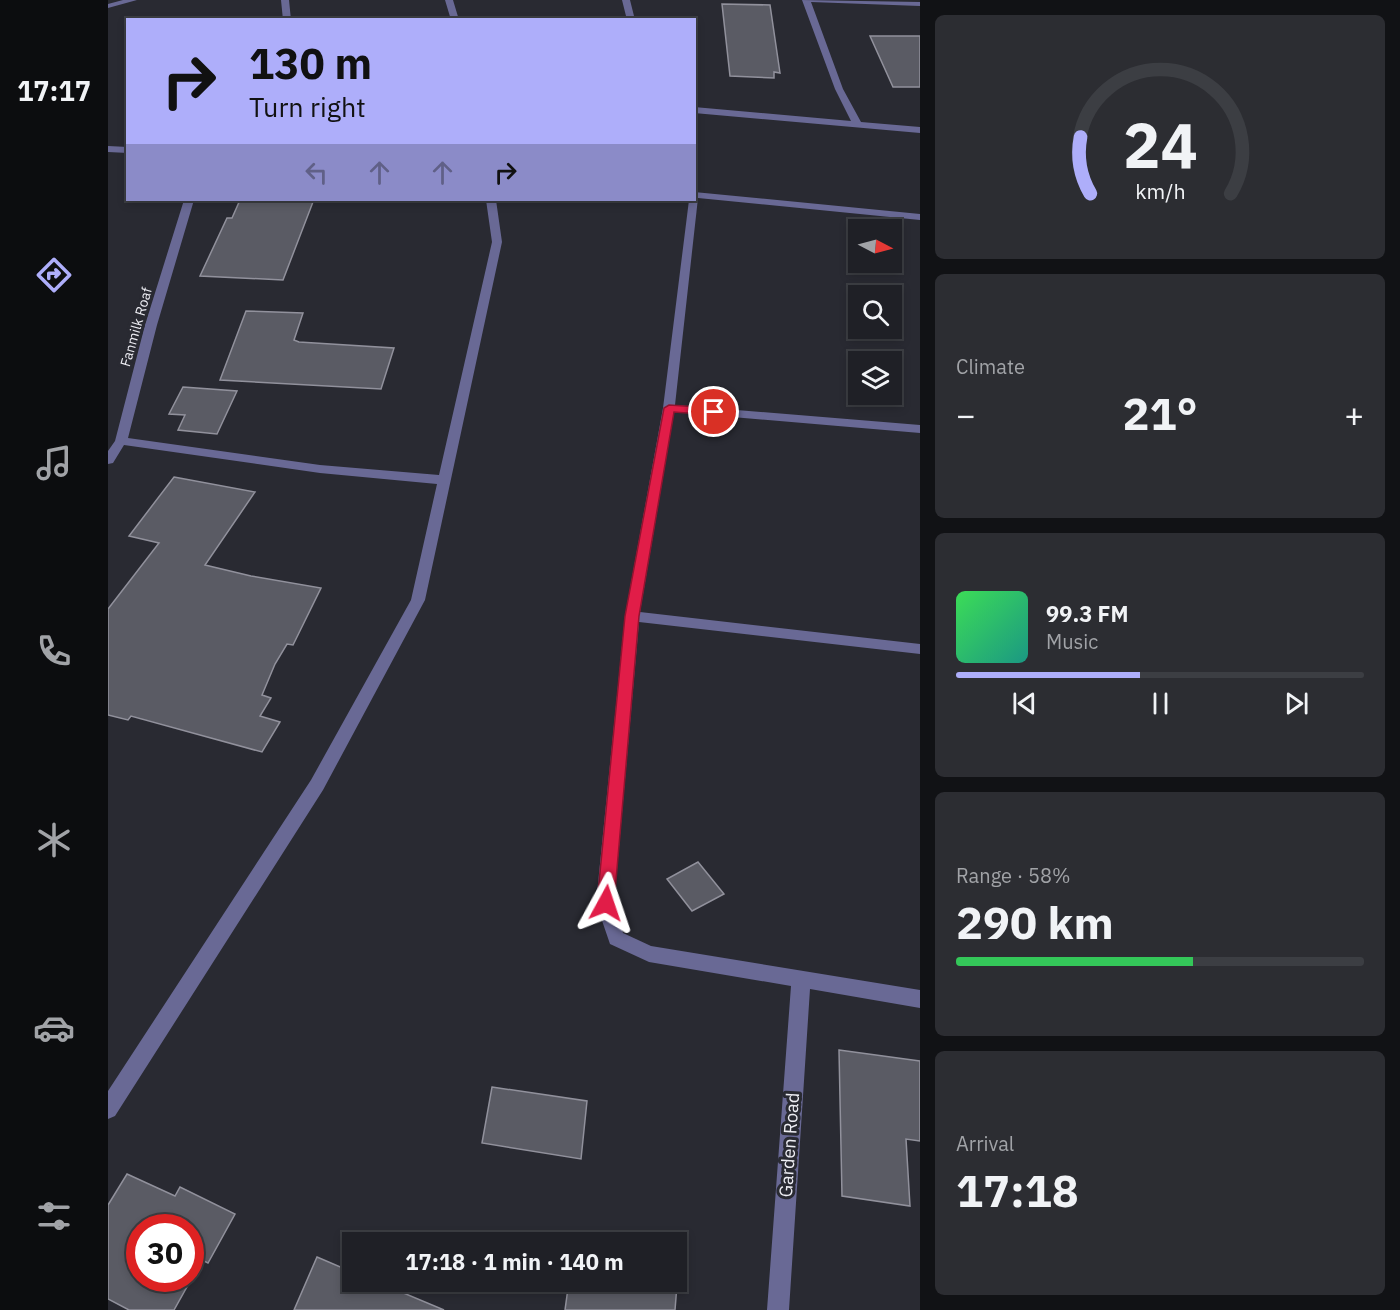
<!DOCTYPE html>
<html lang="en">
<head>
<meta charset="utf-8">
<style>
	body { margin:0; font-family:"IBM Plex Sans",sans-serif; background:#2c2d32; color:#f1f3f6; height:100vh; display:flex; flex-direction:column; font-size:22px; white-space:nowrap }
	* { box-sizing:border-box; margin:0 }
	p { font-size:20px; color:#a1a3a7 }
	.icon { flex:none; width:33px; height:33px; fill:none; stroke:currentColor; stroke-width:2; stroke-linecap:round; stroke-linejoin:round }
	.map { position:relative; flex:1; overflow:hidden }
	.panel { display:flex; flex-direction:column; gap:15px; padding:15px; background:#111215; width:480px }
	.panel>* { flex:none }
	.guide { position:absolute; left:18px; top:18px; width:570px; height:183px; border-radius:0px; box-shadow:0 3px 9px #0003,0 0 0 2px #3c3e43; background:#aeaefa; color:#111; overflow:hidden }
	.needle { width:39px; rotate:96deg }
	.buttons { position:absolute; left:740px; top:219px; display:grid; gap:12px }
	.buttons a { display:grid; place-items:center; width:54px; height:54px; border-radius:0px; background:#1f2026; box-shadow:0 3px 9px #0003,0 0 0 2px #3c3e43; font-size:30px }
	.speed { position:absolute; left:18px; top:1214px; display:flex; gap:12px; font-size:30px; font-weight:700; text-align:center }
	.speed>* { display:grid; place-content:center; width:78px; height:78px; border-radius:50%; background:#1f2026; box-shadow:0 3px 9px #0003,0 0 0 2px #3c3e43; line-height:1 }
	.speed .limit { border:9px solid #d22; background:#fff; color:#111 }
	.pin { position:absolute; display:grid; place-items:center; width:51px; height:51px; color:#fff; margin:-26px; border:3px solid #fff; border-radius:50%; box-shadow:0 2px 6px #0007 }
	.me { position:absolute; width:66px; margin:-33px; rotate:5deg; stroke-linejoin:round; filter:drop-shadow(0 0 4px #0008) }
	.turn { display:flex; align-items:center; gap:21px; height:126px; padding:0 24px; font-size:27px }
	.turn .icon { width:78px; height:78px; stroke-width:2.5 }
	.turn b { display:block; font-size:42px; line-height:51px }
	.lanes { display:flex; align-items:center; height:57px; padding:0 24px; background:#0003; justify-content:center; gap:30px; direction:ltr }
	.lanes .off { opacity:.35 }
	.big { font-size:45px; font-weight:800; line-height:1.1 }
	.panel .tile { flex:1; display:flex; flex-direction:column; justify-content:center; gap:9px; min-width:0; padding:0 21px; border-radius:9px; background:#2c2d32 }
	.panel .dial { align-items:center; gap:0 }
	.dial svg { height:156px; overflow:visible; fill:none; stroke:#3c3e43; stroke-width:7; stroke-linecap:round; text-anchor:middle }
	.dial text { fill:#f1f3f6; stroke:none }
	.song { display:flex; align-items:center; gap:18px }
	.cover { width:72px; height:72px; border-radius:9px; background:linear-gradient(135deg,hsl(130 70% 55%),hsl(170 70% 35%)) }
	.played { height:6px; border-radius:3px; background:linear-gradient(90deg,#aeaefa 45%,#3c3e43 45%) }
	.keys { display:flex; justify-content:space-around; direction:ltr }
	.heat { display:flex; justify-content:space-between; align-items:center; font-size:33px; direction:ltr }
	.charge { height:9px; border-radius:4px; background:linear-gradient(90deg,#34c759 58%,#3c3e43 0) }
	.trip { position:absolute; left:234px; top:1232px; width:345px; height:60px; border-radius:0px; background:#1f2026; box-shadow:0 3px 9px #0003,0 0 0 2px #3c3e43; font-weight:800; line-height:60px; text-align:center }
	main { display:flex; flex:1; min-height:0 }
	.tab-bar { display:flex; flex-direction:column; width:108px; justify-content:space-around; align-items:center; background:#0c0d0f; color:#a1a3a7 }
	.tab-bar .icon { width:42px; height:42px }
	.tab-bar .current { color:#aeaefa }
	.tab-bar b { font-size:27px; color:#f1f3f6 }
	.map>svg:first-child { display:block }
	.building { fill:#5a5b64; stroke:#91919c; stroke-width:1.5; fill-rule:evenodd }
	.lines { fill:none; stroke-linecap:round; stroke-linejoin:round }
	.minor { fill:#696995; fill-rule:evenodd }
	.route { fill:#e11d48; stroke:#92132f; stroke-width:1.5 }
	.labels { text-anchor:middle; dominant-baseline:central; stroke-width:6; stroke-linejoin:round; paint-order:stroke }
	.far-street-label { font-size:14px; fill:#eeeef4; stroke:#292a32 }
	.near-street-label { font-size:18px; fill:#eeeef4; stroke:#292a32 }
</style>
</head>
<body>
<main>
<nav class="tab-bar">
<b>17:17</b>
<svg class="icon current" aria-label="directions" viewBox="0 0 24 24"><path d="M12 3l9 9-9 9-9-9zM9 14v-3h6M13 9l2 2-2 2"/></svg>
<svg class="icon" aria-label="music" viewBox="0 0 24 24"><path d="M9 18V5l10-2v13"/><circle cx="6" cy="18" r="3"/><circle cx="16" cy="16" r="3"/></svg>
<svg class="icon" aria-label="phone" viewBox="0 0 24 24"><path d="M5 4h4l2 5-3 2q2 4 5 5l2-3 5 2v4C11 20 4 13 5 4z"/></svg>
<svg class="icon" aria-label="climate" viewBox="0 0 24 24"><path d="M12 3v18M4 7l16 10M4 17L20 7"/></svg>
<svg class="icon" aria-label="car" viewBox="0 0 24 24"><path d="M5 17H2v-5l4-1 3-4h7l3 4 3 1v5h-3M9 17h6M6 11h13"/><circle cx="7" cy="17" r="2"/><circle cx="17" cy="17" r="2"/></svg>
<svg class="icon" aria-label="filters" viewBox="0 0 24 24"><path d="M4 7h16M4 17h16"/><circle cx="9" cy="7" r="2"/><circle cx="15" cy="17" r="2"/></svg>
</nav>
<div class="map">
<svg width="812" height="1310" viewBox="0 0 812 1310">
	<rect width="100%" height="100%" fill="#292a32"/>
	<path class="building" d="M614,4L662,5L672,73L666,72V78L622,76Z
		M762,36H812V87H785Z
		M132,200H197V201L205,202L175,280L92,276L119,218H124Z
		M138,311L195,313L186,340L191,342L286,348L273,389L112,380Z
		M75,387L129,391L109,434L70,430L77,415L61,414Z
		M66,477L147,492L97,565L143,576L213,588L185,645L179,644L167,664L154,695L163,698L152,716L172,722L154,752L23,716L20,720L0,715V609L51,543L21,536Z
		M590,862L616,894L584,911L559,879Z
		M731,1050L812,1061V1141L798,1139L802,1206L734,1196Z
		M384,1087L479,1101L473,1159L374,1143Z
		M19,1174L67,1196L72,1187L127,1214L100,1263L94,1260L66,1310H21L0,1299V1205ZM32,1227H82V1278H32Z
		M209,1257L244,1272V1281H267L336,1310H186Z
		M461,1281H546L569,1285L567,1310H457Z"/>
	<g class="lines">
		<path class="minor" d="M15,0H29L0,8V4Z
			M173,0H181L183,20H175Z
			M337,0H345L351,20H343Z
			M514,0H522L527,20H519Z
			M694,0L812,2V6L703,2L735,89L753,122L812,127V133L586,113V107L743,121L727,89Z
			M0,146L20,147V153L0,152Z
			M586,192L812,214V220L590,198L567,405L812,425V433L566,412L532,612L812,644V654L531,622L506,903L515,933L543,946L812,990V1008L702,989L681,1310H659L683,986L541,962L502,944L488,903L517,616L555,408L581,200H586Z
			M76,200H86L49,325L20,438L212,465L331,475L384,242L378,200H388L394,242L317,600L215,790L7,1116L0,1119V1091L203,780L303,600L329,484L212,473L16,445L5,463L0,464V451L7,441L37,325Z"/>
	</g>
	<path class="route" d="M561,405L606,408L612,412L606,415L566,412L531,616L506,903L503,908L498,910L492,908L489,903L517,616L556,408Z"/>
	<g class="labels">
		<g class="far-street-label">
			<text transform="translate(28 327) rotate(-74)">Fanmilk Roaf</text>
		</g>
		<g class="near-street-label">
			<text transform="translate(681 1145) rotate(-86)">Garden Road</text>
		</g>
	</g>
</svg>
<div class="buttons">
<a><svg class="needle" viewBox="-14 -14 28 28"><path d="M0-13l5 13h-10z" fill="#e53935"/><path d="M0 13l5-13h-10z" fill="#a1a3a7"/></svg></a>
<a><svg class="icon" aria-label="search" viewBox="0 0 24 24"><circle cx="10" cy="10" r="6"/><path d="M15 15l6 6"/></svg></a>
<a><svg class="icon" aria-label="layers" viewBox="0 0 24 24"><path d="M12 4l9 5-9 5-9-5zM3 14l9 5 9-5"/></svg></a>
</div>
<div class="speed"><div class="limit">30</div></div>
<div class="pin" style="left:606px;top:412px;background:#d93025"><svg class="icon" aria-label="arrive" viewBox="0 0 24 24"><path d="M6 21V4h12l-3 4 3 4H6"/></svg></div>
<svg class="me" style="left:498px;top:903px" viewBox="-20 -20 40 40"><path d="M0-17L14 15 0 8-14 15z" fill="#e11d48" stroke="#fff" stroke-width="4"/></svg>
<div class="trip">17:18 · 1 min · 140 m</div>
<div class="guide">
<div class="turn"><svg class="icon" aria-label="right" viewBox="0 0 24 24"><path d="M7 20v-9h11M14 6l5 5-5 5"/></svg><div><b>130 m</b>Turn right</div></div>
<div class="lanes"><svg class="icon off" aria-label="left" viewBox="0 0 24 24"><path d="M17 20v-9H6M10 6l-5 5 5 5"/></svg><svg class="icon off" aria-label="ahead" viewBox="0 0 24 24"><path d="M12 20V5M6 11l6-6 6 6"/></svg><svg class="icon off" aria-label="ahead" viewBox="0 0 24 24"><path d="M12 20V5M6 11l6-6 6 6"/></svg><svg class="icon" aria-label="right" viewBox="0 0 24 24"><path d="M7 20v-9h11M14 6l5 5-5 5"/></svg></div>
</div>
</div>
<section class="panel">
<div class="tile dial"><svg viewBox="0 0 100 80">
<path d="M14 69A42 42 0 1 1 86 69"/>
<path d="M14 69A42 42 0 0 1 9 40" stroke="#aeaefa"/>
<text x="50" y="56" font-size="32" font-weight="700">24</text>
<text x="50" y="72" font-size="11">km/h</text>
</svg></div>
<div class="tile"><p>Climate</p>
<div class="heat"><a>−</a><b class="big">21°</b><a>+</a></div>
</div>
<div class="tile">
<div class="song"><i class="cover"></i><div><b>99.3 FM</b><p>Music</p></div></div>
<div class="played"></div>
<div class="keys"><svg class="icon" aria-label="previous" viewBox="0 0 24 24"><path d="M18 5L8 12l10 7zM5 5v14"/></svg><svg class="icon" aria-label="pause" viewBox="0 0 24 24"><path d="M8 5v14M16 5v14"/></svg><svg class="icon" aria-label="next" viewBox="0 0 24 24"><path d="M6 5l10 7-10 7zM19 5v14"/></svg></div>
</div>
<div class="tile"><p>Range · 58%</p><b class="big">290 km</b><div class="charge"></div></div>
<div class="tile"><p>Arrival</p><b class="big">17:18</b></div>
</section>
</main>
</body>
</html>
